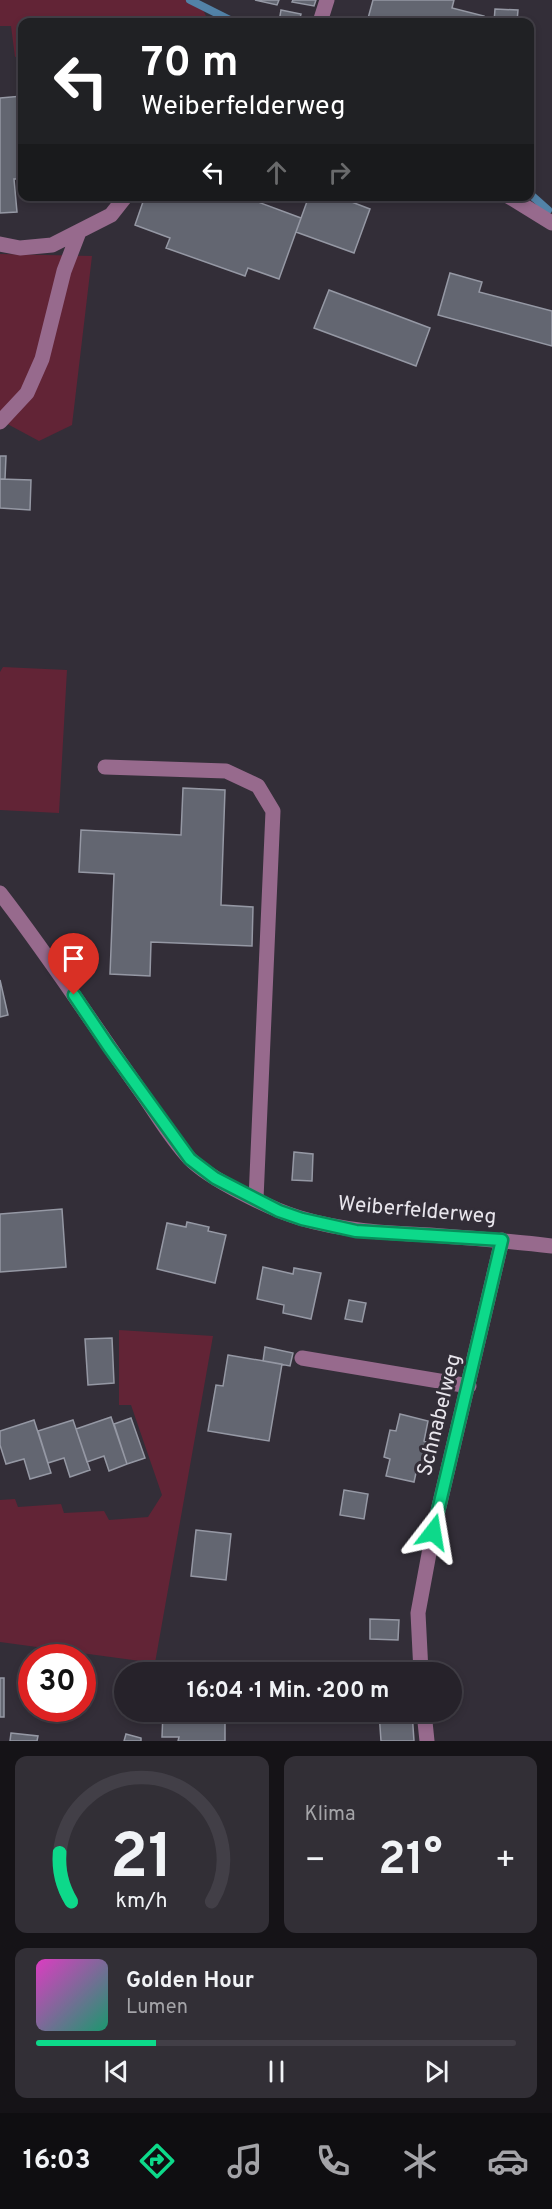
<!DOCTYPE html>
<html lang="de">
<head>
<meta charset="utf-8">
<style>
	body { margin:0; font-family:Overpass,sans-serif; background:#322f36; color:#f1f3f6; height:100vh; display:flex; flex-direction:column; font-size:22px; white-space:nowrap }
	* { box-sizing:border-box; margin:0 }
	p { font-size:20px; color:#a4a4a8 }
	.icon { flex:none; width:33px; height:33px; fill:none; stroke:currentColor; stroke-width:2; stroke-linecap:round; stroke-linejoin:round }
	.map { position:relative; height:1741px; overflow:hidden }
	.drawer { display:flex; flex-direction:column; gap:15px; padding:15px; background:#151317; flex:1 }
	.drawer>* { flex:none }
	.guide { position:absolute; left:18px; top:18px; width:516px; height:183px; border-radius:12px; box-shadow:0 3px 9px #0003,0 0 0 2px #423f47; background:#202124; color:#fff; overflow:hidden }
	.speed { position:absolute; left:18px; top:1644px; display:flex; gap:12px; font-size:30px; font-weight:700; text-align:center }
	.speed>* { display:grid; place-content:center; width:78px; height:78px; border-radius:50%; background:#26222a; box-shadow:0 3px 9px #0003,0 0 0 2px #423f47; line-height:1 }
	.speed .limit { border:9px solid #d22; background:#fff; color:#111 }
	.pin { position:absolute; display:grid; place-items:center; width:51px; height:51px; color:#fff; margin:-62px -26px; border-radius:50% 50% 50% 0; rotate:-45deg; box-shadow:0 0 6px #0007 }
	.pin .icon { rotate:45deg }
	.me { position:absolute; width:66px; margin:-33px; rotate:14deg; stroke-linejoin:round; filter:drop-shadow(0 0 4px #0008) }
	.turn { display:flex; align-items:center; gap:21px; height:126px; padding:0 24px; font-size:27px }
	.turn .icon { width:78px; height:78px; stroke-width:2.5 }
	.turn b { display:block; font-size:42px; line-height:51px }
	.lanes { display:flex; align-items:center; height:57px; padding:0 24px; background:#0003; justify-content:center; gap:30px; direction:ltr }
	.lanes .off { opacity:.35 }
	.big { font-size:45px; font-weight:700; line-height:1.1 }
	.drawer .tile { flex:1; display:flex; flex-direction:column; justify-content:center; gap:9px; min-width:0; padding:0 21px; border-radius:12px; background:#322f36 }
	.drawer .dial { align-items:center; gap:0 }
	.dial svg { height:156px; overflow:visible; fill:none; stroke:#423f47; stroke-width:7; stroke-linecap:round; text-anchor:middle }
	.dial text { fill:#f1f3f6; stroke:none }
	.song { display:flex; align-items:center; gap:18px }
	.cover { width:72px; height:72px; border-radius:9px; background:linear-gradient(135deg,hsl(310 70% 55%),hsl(160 70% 35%)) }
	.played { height:6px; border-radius:3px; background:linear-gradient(90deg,#0dd98a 25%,#423f47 25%) }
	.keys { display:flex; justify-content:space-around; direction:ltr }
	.heat { display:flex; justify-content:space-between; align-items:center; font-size:33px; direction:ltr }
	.drawer .tiles { flex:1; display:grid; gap:15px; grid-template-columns:1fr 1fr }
	.tile:last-child { grid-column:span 2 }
	.trip { position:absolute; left:114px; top:1662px; width:348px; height:60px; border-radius:30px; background:#26222a; box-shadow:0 3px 9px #0003,0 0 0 2px #423f47; font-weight:700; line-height:60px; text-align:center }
	.menu { display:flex; height:96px; justify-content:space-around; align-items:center; background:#0f0e11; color:#a4a4a8 }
	.menu .icon { width:42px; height:42px }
	.menu .current { color:#0dd98a }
	.menu b { font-size:27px; color:#f1f3f6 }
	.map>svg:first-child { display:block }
	.green { fill:#622436 }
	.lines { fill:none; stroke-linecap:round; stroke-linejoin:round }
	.stream { stroke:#5282a7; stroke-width:8 }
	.building { fill:#636671; stroke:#9598a4; stroke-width:1.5 }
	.minor { stroke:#976a8d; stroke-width:15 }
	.route-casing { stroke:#088d5a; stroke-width:15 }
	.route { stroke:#0dd98a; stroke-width:10 }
	.labels { text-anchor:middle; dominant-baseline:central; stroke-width:6; stroke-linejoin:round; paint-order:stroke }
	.street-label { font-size:21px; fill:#e8e5ec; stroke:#332e38 }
</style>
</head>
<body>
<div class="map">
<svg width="552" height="1741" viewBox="0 0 552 1741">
	<rect width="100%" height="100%" fill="#332e38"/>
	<path class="green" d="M0,0H198L209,22H22V55L15,57L11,26H0Z
		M0,254L92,256L72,425L39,441L0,420Z
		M3,667L67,670L59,813L0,810V672Z
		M119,1330L213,1336L155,1663L0,1642V1500L15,1499L18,1507L61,1504L64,1513L104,1511L109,1520L148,1517L162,1495L131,1405H119Z"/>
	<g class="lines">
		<path class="stream" d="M190,0L234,22
			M530,194L548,210L541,213"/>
	</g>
	<path class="building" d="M255,0H279L277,5Z
		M293,0H316L314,6L292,2Z
		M373,0H454L452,8L484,16L483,22H367Z
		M495,9L518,10L517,22H494Z
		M281,10L301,14L299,22H279Z
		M22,96V179H14L17,212L0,213V98Z
		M145,196H242L301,218L279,279L248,268L245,276L166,248L170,238L135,225Z
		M309,196H336L370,209L354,253L296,232Z
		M450,273L482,282L479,292L552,311V346L438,315Z
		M329,290L430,328L416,366L314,328Z
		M0,456H6L5,479H0Z
		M0,479L31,480L30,510L0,508Z
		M183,788L225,790L221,905L253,907L252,946L151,942L150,976L110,974L114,874L79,872L81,830L181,835Z
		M0,980L8,1015L0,1017Z
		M294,1152L313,1154L312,1181L292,1180Z
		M62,1209L66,1267L0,1272V1214Z
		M187,1222L209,1227L208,1231L226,1235L215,1283L157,1269L167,1223L186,1227Z
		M263,1267L293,1274L294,1268L321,1273L311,1319L283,1313L284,1305L257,1299Z
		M349,1300L366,1303L362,1322L345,1319Z
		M112,1338L114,1383L88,1385L85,1339Z
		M265,1347L293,1353L290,1366L263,1361Z
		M228,1355L282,1364L269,1441L208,1431L216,1385L223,1386Z
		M400,1414L428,1421L424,1441L428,1443L422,1465L418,1464L414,1482L386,1476L390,1459L384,1457L390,1430L396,1431Z
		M111,1417L127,1464L109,1471L104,1456L87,1462L76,1429Z
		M131,1418L145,1458L127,1464L114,1424Z
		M34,1420L51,1473L30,1479L24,1459L6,1464L0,1445V1431Z
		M73,1420L90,1470L70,1477L64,1458L48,1463L38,1431Z
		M344,1490L368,1494L364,1519L340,1515Z
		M196,1530L231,1534L226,1580L191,1576Z
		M370,1619L399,1620L398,1640L370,1639Z
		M0,1678H4V1717H0Z
		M163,1712H225V1741H178L179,1737H162Z
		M379,1712H412L414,1741H381Z
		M11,1733L38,1736L37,1741H10Z
		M126,1734L141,1738V1741H124Z"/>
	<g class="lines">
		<path class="minor" d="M320,22L327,0
			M508,196L552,223
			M0,244L20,248L52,245L111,215L126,196
			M0,422L27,393L42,359L64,271L79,232
			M105,767L226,771L258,786L273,811L256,1199
			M0,893C49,956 92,1023 139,1089C155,1111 170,1138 189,1158C209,1179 272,1210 300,1218C343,1231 386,1233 430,1235C471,1238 511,1241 552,1246
			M302,1358L469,1386
			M421,1672L418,1613L433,1532L502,1240
			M424,1712L427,1741"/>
	</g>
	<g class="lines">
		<defs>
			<path id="route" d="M74,995L109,1047L190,1159L215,1178L279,1211L302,1219L356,1231L502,1240L433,1532"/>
		</defs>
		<use href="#route" class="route-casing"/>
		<use href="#route" class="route"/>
	</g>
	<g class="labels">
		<g class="street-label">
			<text transform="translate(417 1211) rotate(5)">Weiberfelderweg</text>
			<text transform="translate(440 1415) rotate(-76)">Schnabelweg</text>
		</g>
	</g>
</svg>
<div class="speed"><div class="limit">30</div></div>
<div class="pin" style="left:74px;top:995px;background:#d93025"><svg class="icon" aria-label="arrive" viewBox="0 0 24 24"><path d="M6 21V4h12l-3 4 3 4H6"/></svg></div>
<svg class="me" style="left:433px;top:1532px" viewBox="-20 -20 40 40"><path d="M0-17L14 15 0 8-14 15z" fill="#0dd98a" stroke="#fff" stroke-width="4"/></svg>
<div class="trip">16:04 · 1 Min. · 200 m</div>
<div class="guide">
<div class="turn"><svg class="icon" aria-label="left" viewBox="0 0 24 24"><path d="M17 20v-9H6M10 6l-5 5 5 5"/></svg><div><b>70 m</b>Weiberfelderweg</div></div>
<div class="lanes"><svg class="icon" aria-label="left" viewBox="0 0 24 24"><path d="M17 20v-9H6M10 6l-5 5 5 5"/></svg><svg class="icon off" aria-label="ahead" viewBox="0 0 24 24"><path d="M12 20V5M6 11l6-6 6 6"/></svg><svg class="icon off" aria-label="right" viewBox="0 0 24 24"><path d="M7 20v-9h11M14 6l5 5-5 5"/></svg></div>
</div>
</div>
<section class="drawer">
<div class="tiles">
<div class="tile dial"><svg viewBox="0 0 100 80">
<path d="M14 69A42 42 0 1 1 86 69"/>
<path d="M14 69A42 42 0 0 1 8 44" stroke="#0dd98a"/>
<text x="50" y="56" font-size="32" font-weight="700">21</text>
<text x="50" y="72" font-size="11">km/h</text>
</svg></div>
<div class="tile"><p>Klima</p>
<div class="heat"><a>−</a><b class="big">21°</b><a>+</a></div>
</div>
<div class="tile">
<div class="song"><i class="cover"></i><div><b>Golden Hour</b><p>Lumen</p></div></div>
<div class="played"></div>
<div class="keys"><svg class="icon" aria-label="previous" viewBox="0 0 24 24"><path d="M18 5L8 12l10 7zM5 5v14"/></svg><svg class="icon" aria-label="pause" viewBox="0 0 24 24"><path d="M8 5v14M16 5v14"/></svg><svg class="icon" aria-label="next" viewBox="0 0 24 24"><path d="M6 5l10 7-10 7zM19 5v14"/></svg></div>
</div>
</div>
</section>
<nav class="menu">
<b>16:03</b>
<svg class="icon current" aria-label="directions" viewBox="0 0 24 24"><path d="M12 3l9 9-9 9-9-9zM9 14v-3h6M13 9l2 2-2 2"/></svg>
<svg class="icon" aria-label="music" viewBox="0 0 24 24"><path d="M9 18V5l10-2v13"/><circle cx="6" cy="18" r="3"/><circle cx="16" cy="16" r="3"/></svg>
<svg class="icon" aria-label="phone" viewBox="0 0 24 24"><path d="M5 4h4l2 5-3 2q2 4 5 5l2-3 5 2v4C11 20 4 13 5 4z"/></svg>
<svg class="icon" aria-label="climate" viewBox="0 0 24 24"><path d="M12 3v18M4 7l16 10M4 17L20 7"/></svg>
<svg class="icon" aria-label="car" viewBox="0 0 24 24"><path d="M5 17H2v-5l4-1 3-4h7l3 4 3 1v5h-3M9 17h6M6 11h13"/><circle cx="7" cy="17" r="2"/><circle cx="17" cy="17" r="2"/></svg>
</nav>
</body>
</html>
